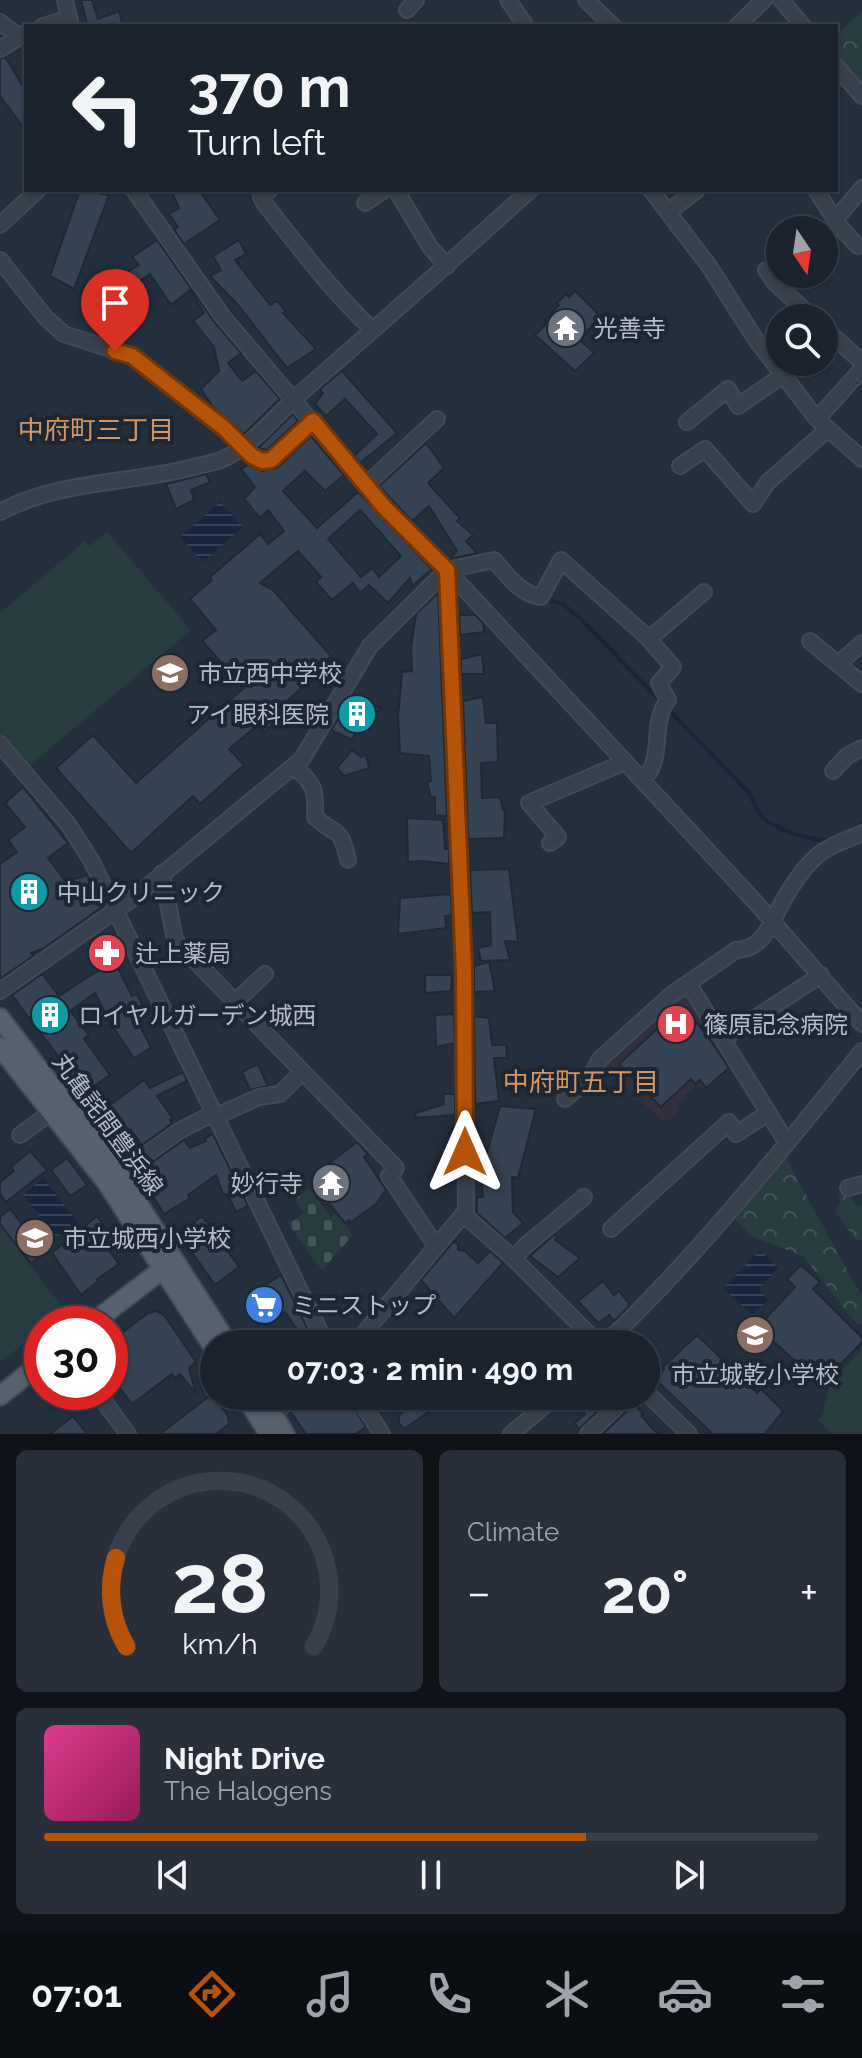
<!DOCTYPE html>
<html lang="en">
<head>
<meta charset="utf-8">
<style>
	body { margin:0; font-family:Raleway,"Noto Sans JP",sans-serif; background:#282f3a; color:#f1f3f6; height:100vh; display:flex; flex-direction:column; font-size:30px; white-space:nowrap }
	* { box-sizing:border-box; margin:0 }
	p { font-size:26px; color:#a0a4aa }
	.icon { flex:none; width:44px; height:44px; fill:none; stroke:currentColor; stroke-width:2; stroke-linecap:round; stroke-linejoin:round }
	.map { position:relative; height:1434px; overflow:hidden }
	.details { display:flex; flex-direction:column; gap:16px; padding:16px; background:#0f1319; flex:1 }
	.details>* { flex:none }
	.hud { position:absolute; left:24px; top:24px; width:814px; height:168px; border-radius:0px; box-shadow:0 2px 6px #0004,0 0 0 2px #39404a; background:#1b232e; color:#f1f3f6; overflow:hidden }
	.needle { width:52px; rotate:167deg }
	.fabs { position:absolute; left:766px; top:216px; display:grid; gap:16px }
	.fabs a { display:grid; place-items:center; width:72px; height:72px; border-radius:50%; background:#1b232e; box-shadow:0 2px 6px #0004,0 0 0 2px #39404a; font-size:40px }
	.speed { position:absolute; left:24px; top:1306px; display:flex; gap:16px; font-size:40px; font-weight:700; text-align:center }
	.speed>* { display:grid; place-content:center; width:104px; height:104px; border-radius:50%; background:#1b232e; box-shadow:0 2px 6px #0004,0 0 0 2px #39404a; line-height:1 }
	.speed .limit { border:12px solid #d22; background:#fff; color:#111 }
	.pin { position:absolute; display:grid; place-items:center; width:68px; height:68px; color:#fff; margin:-82px -34px; border-radius:50% 50% 50% 0; rotate:-45deg; box-shadow:0 0 8px #0007 }
	.pin .icon { rotate:45deg }
	.me { position:absolute; width:88px; margin:-44px; rotate:0deg; stroke-linejoin:round; filter:drop-shadow(0 0 6px #0008) }
	.turn { display:flex; align-items:center; gap:28px; height:168px; padding:0 32px; font-size:36px }
	.turn .icon { width:104px; height:104px; stroke-width:2.5 }
	.turn b { display:block; font-size:56px; line-height:68px }
	.big { font-size:60px; font-weight:700; line-height:1.1 }
	.details .tile { flex:1; display:flex; flex-direction:column; justify-content:center; gap:12px; min-width:0; padding:0 28px; border-radius:12px; background:#282f3a }
	.details .dial { align-items:center; gap:0 }
	.dial svg { height:208px; overflow:visible; fill:none; stroke:#39404a; stroke-width:7; stroke-linecap:round; text-anchor:middle }
	.dial text { fill:#f1f3f6; stroke:none }
	.song { display:flex; align-items:center; gap:24px }
	.cover { width:96px; height:96px; border-radius:12px; background:linear-gradient(135deg,hsl(330 70% 55%),hsl(330 70% 35%)) }
	.played { height:8px; border-radius:4px; background:linear-gradient(90deg,#b45309 70%,#39404a 70%) }
	.keys { display:flex; justify-content:space-around; direction:ltr }
	.heat { display:flex; justify-content:space-between; align-items:center; font-size:44px; direction:ltr }
	.details .tiles { flex:1; display:grid; gap:16px; grid-template-columns:1fr 1fr }
	.tile:last-child { grid-column:span 2 }
	.trip { position:absolute; left:200px; top:1330px; width:460px; height:80px; border-radius:40px; background:#1b232e; box-shadow:0 2px 6px #0004,0 0 0 2px #39404a; font-weight:700; line-height:80px; text-align:center }
	.tabs { display:flex; height:128px; justify-content:space-around; align-items:center; background:#0b0e12; color:#a0a4aa }
	.tabs .icon { width:56px; height:56px }
	.tabs .selected { color:#b45309 }
	.tabs b { font-size:36px; color:#f1f3f6 }
	.map>svg:first-child { display:block }
	.medical { fill:#32303f }
	.forest { fill:url(#forest-crowns) }
	.cemetery { fill:url(#cemetery-stones) }
	.park { fill:#263c3f }
	.water { fill:url(#water-rules) }
	.lines { fill:none; stroke-linecap:round; stroke-linejoin:round }
	.stream { stroke:#17263c; stroke-width:4 }
	.building { fill:#364354; stroke:#1f2835; stroke-width:2; fill-rule:evenodd }
	.minor-casing { stroke:#414a57; stroke-width:18 }
	.major-casing { stroke:#414a57; stroke-width:22 }
	.minor { stroke:#38414e; stroke-width:14 }
	.major { stroke:#56606e; stroke-width:18 }
	.route-casing { stroke:#753606; stroke-width:20 }
	.route { stroke:#b45309; stroke-width:14 }
	.labels { text-anchor:middle; dominant-baseline:central; stroke-width:8; stroke-linejoin:round; paint-order:stroke }
	.poi-label { font-size:24px; fill:#b4bcc9; stroke:#1d2633; text-anchor:start }
	.street-label { font-size:24px; fill:#b4bcc9; stroke:#1d2633 }
	.neighbourhood-label { font-size:26px; fill:#d59563; stroke:#1d2633 }
</style>
</head>
<body>
<div class="map">
<svg width="862" height="1434" viewBox="0 0 862 1434">
	<defs>
		<pattern id="forest-crowns" width="20" height="18" patternUnits="userSpaceOnUse" patternTransform="scale(2)"><rect width="20" height="18" fill="#263c3f"/><path d="M2 6a3 3 0 1 1 6 0M12 15a3 3 0 1 1 6 0" fill="none" stroke="#435659"/></pattern>
		<pattern id="cemetery-stones" width="16" height="16" patternUnits="userSpaceOnUse" patternTransform="scale(2)"><rect width="16" height="16" fill="#263c3f"/><path d="M2 7V4a2 2 0 0 1 4 0v3zM10 15v-3a2 2 0 0 1 4 0v3z" fill="#435659"/></pattern>
		<pattern id="water-rules" width="6" height="5" patternUnits="userSpaceOnUse" patternTransform="scale(2)"><rect width="6" height="5" fill="#17263c"/><path d="M0 2.5h6" fill="none" stroke="#364457"/></pattern>
	</defs>
	<rect width="100%" height="100%" fill="#242f3e"/>
	<path class="medical" d="M684,991L735,1066L704,1092L697,1084L684,1097L674,1116L664,1123L613,1075L602,1069L609,1058Z"/>
	<path class="forest" d="M862,12V88L836,58V34Z
		M784,1155L862,1297V1324L856,1323L803,1256L751,1236L732,1216Z
		M846,1191L856,1205L862,1206V1240L857,1241L834,1211L840,1204L839,1195Z"/>
	<path class="cemetery" d="M309,1189L331,1217L336,1214L353,1235L322,1270L288,1224L304,1213L295,1199Z"/>
	<path class="park" d="M107,532L191,630L28,767L0,734V613L85,541L90,546Z
		M0,1225L66,1312L50,1324H42V1330L0,1362Z
		M862,1349V1434H833L818,1420L822,1416L830,1383Z"/>
	<path class="water" d="M220,502L243,527L203,562L180,537Z
		M43,1178L77,1221L46,1245L31,1228L42,1219L23,1195Z
		M760,1250L778,1268L759,1289L768,1300L752,1315L723,1288Z"/>
	<g class="lines">
		<path class="stream" d="M548,600L563,604L582,620L749,793C753,801 757,810 762,817C774,829 814,842 830,840
			M852,830L862,824"/>
	</g>
	<path class="building" d="M81,0H92L98,19L119,11L123,26H82L87,23Z
		M5,57L26,91V131L0,96V59Z
		M80,190L109,195L74,289L50,276Z
		M171,190H199L220,220L184,244L174,230L178,227L169,214L179,208Z
		M157,240L215,323L241,353L228,363L242,381L256,371L280,399L244,434L213,407L201,389L219,371L214,347L193,321L204,313L190,290L171,305L150,274L136,284L127,272L139,265L132,257Z
		M239,240L246,254L235,260L270,305L277,301L286,311L283,313L316,349L287,368L238,305L210,276L221,270L213,256Z
		M575,291L601,317L579,339L594,353L575,371L535,335L548,322L545,320L559,305L557,303L566,294L569,297Z
		M342,371L397,433L360,463L354,456L377,434L345,399L326,416L315,404L323,393L320,389Z
		M293,414L298,421L267,450L258,448Z
		M311,436L344,475L325,491L305,471L283,491L317,528L358,492L432,569L412,586L410,578L388,603L369,585L360,593L353,583L332,600L316,582L321,577L298,551L260,583L273,590L331,656L325,662L328,665L271,715L277,721L264,732L258,725L229,749L244,765L200,804L193,796L131,853L56,768L93,735L136,783L244,688L202,641L216,630L190,599L212,580L210,577L260,534L268,544L284,531L268,510L260,518L244,499L255,487L241,469L248,465L262,471L277,468ZM360,510L401,556L379,577L372,568L361,577L328,539Z
		M426,443L444,468L428,483L460,518L457,521L473,535L466,541L477,553L450,559L457,551L429,506L412,521L379,486Z
		M206,474L210,482L191,490L194,500L176,509L166,484Z
		M438,593L447,816L435,815V797H431L427,782L431,781L429,756L400,753L398,716L402,672L412,671L411,647L416,614Z
		M459,615H475L483,623L484,632L460,635Z
		M482,654L484,674H461V659Z
		M354,694L380,708L371,718L368,717L365,723L362,721L352,740L331,730Z
		M483,697L486,723H497L498,762L481,763L482,798L500,797L503,810H505L504,838L468,839L463,701Z
		M352,750L361,757L366,755L369,768L344,776L337,768Z
		M23,787L68,843L48,858L66,882L87,875L102,907L44,948L31,953L33,956L0,979V864L17,852L8,840L25,827L5,803Z
		M407,818L443,820L445,849H449V864L423,861L408,862Z
		M509,869L518,942L505,941L510,960L481,961L478,948L491,945L490,912L472,913L470,870Z
		M451,894L452,915L445,916L446,928L398,934L400,898Z
		M111,938L122,958L115,962L132,996L137,994L145,1010L135,1015L151,1048L134,1058L110,1023L95,993L70,1011L89,1035L84,1039L110,1075L81,1095L60,1065L63,1063L12,995L42,974L59,996L102,968L92,948Z
		M489,962L495,991L474,992V966Z
		M425,975H452L451,991L425,993Z
		M682,1006L706,1034L729,1068L706,1088L700,1080L695,1084L691,1079L661,1107L619,1064Z
		M454,1014L455,1043L436,1047L435,1015Z
		M474,1016L489,1018L492,1045H506L507,1058H494L499,1101L475,1104Z
		M258,1064L268,1086L250,1090L242,1072Z
		M183,1072L187,1081L157,1096L173,1119L170,1120L172,1123L142,1145L130,1129L114,1141L95,1116L144,1080L150,1088Z
		M443,1094H455V1115L416,1118L415,1113L444,1104Z
		M500,1106L536,1109L518,1178L512,1177L513,1212L523,1223L505,1238L477,1213V1197H483L481,1174Z
		M454,1126L456,1175L437,1176L435,1163L447,1160Z
		M213,1134L248,1206L236,1212L228,1195L223,1194L216,1175L188,1195L190,1198L164,1214L138,1172L184,1140L190,1148L206,1141L205,1138Z
		M357,1142L368,1154L364,1157L386,1190L376,1204L350,1223L349,1220L345,1223L329,1203L325,1205L313,1188L316,1186L310,1178Z
		M30,1151L47,1170L6,1202L0,1194V1182L14,1171L11,1167Z
		M67,1158L87,1185L70,1196L51,1170Z
		M10,1209L45,1253L31,1263L0,1224V1217Z
		M97,1216L108,1231L100,1238L119,1264L97,1279L98,1281L81,1295L52,1253Z
		M202,1216L239,1267L215,1285L179,1234Z
		M555,1234L557,1238L555,1240L580,1258L558,1277L530,1256Z
		M454,1241L458,1245V1250L465,1251L478,1263L490,1251L503,1263L454,1318L421,1280Z
		M801,1265L820,1282L813,1289L862,1338V1342L821,1385L771,1339L758,1341L755,1330L795,1287L787,1279Z
		M281,1275L315,1344H307L285,1312L264,1324L246,1297Z
		M603,1281L614,1295L619,1291L630,1305L614,1321L609,1315L598,1323L578,1301Z
		M156,1311L164,1315L196,1362L189,1368L196,1394L180,1374L175,1378L172,1374L132,1404L110,1375V1342L148,1313Z
		M697,1335L757,1393L761,1389L783,1411L765,1434H713L655,1379L664,1369L663,1367Z
		M306,1396H347L366,1427L355,1434H306L291,1412Z
		M427,1396L437,1406L404,1429L399,1423V1415Z
		M600,1396H608L610,1399L579,1429L575,1423L585,1414L583,1411Z
		M208,1397L215,1398L228,1416L229,1424L216,1434H160Z
		M634,1404L643,1414L641,1416L658,1434H603Z
		M73,1416L87,1434H50Z"/>
	<g class="lines">
		<defs>
			<path id="minor" d="M65,0L71,26
				M508,0L526,26
				M586,0L613,26
				M781,0L803,26
				M407,10L416,0
				M0,22L18,36
				M43,26L69,18
				M737,26L764,0
				M0,49L26,33
				M836,66L862,96
				M134,190L223,317L384,507L447,570L758,905L862,1024
				M270,190L261,197L264,203C299,247 332,292 373,330
				M396,190L430,247L447,266
				M651,190L709,266L756,340L817,419L862,459
				M816,190L839,226L858,246
				M365,203L384,190
				M668,212L697,190
				M835,220L862,188
				M0,225L38,190
				M0,260L46,318L64,334L132,356L224,428L252,456L262,461L271,460L313,421
				M766,270L775,283L813,318
				M824,328L862,362
				M817,419L862,369
				M687,422L728,389L738,406L783,375
				M680,466L705,449L753,504L768,482L828,429
				M366,485L437,419
				M0,512C60,480 129,484 194,467C203,464 215,463 223,459C255,444 276,414 302,392C379,325 455,258 530,190
				M649,639L704,592
				M810,641L862,684
				M838,664L862,643
				M0,744L68,824L91,860L326,1344
				M293,767C315,782 316,791 315,817C337,838 340,824 348,860
				M833,771L847,756L862,748
				M550,843L558,837L529,803L625,762
				M162,873L175,940L396,1168L389,1176L436,1246
				M688,983L787,1143
				M0,991L136,896L302,759L370,646L447,570L494,560C507,575 520,594 541,597L561,560L647,637L673,667L659,683L668,700C649,724 666,761 642,780
				M235,1002L265,974
				M723,1039L821,975
				M565,1099L590,1077L600,1059L671,995L736,950C763,949 770,925 781,905C790,888 803,868 818,855C829,845 848,840 862,833
				M20,1135L57,1108
				M113,1178L179,1131L214,1113L221,1114L259,1097L280,1094L302,1072
				M848,1188L862,1184
				M463,1214L514,1259L599,1344
				M611,1229L729,1122L736,1134L768,1113
				M514,1259L525,1246L584,1197
				M355,1344L466,1211L464,971L447,570
				M609,1344L610,1339C702,1250 782,1150 862,1051
				M97,1392L128,1434
				M646,1392L689,1434
				M357,1396L382,1434
				M264,1421L295,1396
				M511,1434L556,1396
				M588,1434L628,1396"/>
			<path id="major" d="M0,1018L119,1174L228,1344
				M0,1047L107,1183L214,1348
				M91,1324L171,1263
				M0,1396L42,1362
				M245,1396L269,1434
				M261,1396L285,1434"/>
		</defs>
		<use href="#minor" class="minor-casing"/>
		<use href="#major" class="major-casing"/>
		<use href="#minor" class="minor"/>
		<use href="#major" class="major"/>
	</g>
	<g class="lines">
		<defs>
			<path id="route" d="M115,351L132,356L224,428L252,456L262,461L271,460L313,421L384,507L447,570L464,971L465,1152"/>
		</defs>
		<use href="#route" class="route-casing"/>
		<use href="#route" class="route"/>
	</g>
	<defs>
		<symbol id="temple-disc" viewBox="-11 -11 22 22"><circle r="9.5" fill="#6b7280" stroke="#1d2633"/><path d="M0-6L5-2H3V0L6.5 2.5H4V6H1.5V3h-3V6H-4V2.5H-6.5L-3 0V-2H-5Z" fill="#fff"/></symbol>
		<symbol id="school-disc" viewBox="-11 -11 22 22"><circle r="9.5" fill="#8d6e63" stroke="#1d2633"/><path d="M0-5L7-2L0 1L-7-2ZM-4 1L0 2.5L4 1V4Q0 6-4 4Z" fill="#fff"/></symbol>
		<symbol id="building-disc" viewBox="-11 -11 22 22"><circle r="9.5" fill="#0f9aa8" stroke="#1d2633"/><path d="M-4-6H4V6H1V3H-1V6H-4ZM-2.5-4.3h1.7v1.8h-1.7ZM.8-4.3h1.7v1.8H.8ZM-2.5-1h1.7V.8h-1.7ZM.8-1h1.7V.8H.8Z" fill="#fff"/></symbol>
		<symbol id="pharmacy-disc" viewBox="-11 -11 22 22"><circle r="9.5" fill="#e0444e" stroke="#1d2633"/><path d="M-2-6h4v4h4v4h-4v4h-4v-4h-4v-4h4Z" fill="#fff"/></symbol>
		<symbol id="hospital-disc" viewBox="-11 -11 22 22"><circle r="9.5" fill="#e0444e" stroke="#1d2633"/><path d="M-5-5h3v3.5h4V-5h3V5h-3V1.5h-4V5h-3Z" fill="#fff"/></symbol>
		<symbol id="supermarket-disc" viewBox="-11 -11 22 22"><circle r="9.5" fill="#3f7fe0" stroke="#1d2633"/><path d="M-6-5.5h2.5l.6 2H6L4.5 2H-2.5L-4.4-4H-6ZM-1.5 3.2a1.3 1.3 0 1 0 .1 0ZM3 3.2a1.3 1.3 0 1 0 .1 0Z" fill="#fff"/></symbol>
	</defs>
	<g fill-rule="evenodd">
		<use href="#temple-disc" x="544" y="306" width="44" height="44"/>
		<use href="#school-disc" x="148" y="651" width="44" height="44"/>
		<use href="#building-disc" x="335" y="692" width="44" height="44"/>
		<use href="#building-disc" x="7" y="870" width="44" height="44"/>
		<use href="#pharmacy-disc" x="85" y="931" width="44" height="44"/>
		<use href="#building-disc" x="28" y="993" width="44" height="44"/>
		<use href="#hospital-disc" x="654" y="1002" width="44" height="44"/>
		<use href="#temple-disc" x="309" y="1161" width="44" height="44"/>
		<use href="#school-disc" x="13" y="1216" width="44" height="44"/>
		<use href="#supermarket-disc" x="242" y="1283" width="44" height="44"/>
		<use href="#school-disc" x="733" y="1313" width="44" height="44"/>
	</g>
	<g class="labels">
		<g class="poi-label">
			<text x="594" y="328">光善寺</text>
			<text x="198" y="673">市立西中学校</text>
			<text x="329" y="714" text-anchor="end">アイ眼科医院</text>
			<text x="57" y="892">中山クリニック</text>
			<text x="135" y="953">辻上薬局</text>
			<text x="78" y="1015">ロイヤルガーデン城西</text>
			<text x="704" y="1024">篠原記念病院</text>
			<text x="303" y="1183" text-anchor="end">妙行寺</text>
			<text x="63" y="1238">市立城西小学校</text>
			<text x="292" y="1305">ミニストップ</text>
			<text x="755" y="1374" text-anchor="middle">市立城乾小学校</text>
		</g>
		<g class="street-label">
			<text transform="translate(108 1124) rotate(54)">丸亀詫間豊浜線</text>
		</g>
		<g class="neighbourhood-label">
			<text x="96" y="430">中府町三丁目</text>
			<text x="581" y="1082">中府町五丁目</text>
		</g>
	</g>
</svg>
<div class="fabs">
<a><svg class="needle" viewBox="-14 -14 28 28"><path d="M0-13l5 13h-10z" fill="#e53935"/><path d="M0 13l5-13h-10z" fill="#a0a4aa"/></svg></a>
<a><svg class="icon" aria-label="search" viewBox="0 0 24 24"><circle cx="10" cy="10" r="6"/><path d="M15 15l6 6"/></svg></a>
</div>
<div class="speed"><div class="limit">30</div></div>
<div class="pin" style="left:115px;top:351px;background:#d93025"><svg class="icon" aria-label="arrive" viewBox="0 0 24 24"><path d="M6 21V4h12l-3 4 3 4H6"/></svg></div>
<svg class="me" style="left:465px;top:1152px" viewBox="-20 -20 40 40"><path d="M0-17L14 15 0 8-14 15z" fill="#b45309" stroke="#fff" stroke-width="4"/></svg>
<div class="trip">07:03 · 2 min · 490 m</div>
<div class="hud">
<div class="turn"><svg class="icon" aria-label="left" viewBox="0 0 24 24"><path d="M17 20v-9H6M10 6l-5 5 5 5"/></svg><div><b>370 m</b>Turn left</div></div>
</div>
</div>
<section class="details">
<div class="tiles">
<div class="tile dial"><svg viewBox="0 0 100 80">
<path d="M14 69A42 42 0 1 1 86 69"/>
<path d="M14 69A42 42 0 0 1 10 35" stroke="#b45309"/>
<text x="50" y="56" font-size="32" font-weight="700">28</text>
<text x="50" y="72" font-size="11">km/h</text>
</svg></div>
<div class="tile"><p>Climate</p>
<div class="heat"><a>−</a><b class="big">20°</b><a>+</a></div>
</div>
<div class="tile">
<div class="song"><i class="cover"></i><div><b>Night Drive</b><p>The Halogens</p></div></div>
<div class="played"></div>
<div class="keys"><svg class="icon" aria-label="previous" viewBox="0 0 24 24"><path d="M18 5L8 12l10 7zM5 5v14"/></svg><svg class="icon" aria-label="pause" viewBox="0 0 24 24"><path d="M8 5v14M16 5v14"/></svg><svg class="icon" aria-label="next" viewBox="0 0 24 24"><path d="M6 5l10 7-10 7zM19 5v14"/></svg></div>
</div>
</div>
</section>
<nav class="tabs">
<b>07:01</b>
<svg class="icon selected" aria-label="directions" viewBox="0 0 24 24"><path d="M12 3l9 9-9 9-9-9zM9 14v-3h6M13 9l2 2-2 2"/></svg>
<svg class="icon" aria-label="music" viewBox="0 0 24 24"><path d="M9 18V5l10-2v13"/><circle cx="6" cy="18" r="3"/><circle cx="16" cy="16" r="3"/></svg>
<svg class="icon" aria-label="phone" viewBox="0 0 24 24"><path d="M5 4h4l2 5-3 2q2 4 5 5l2-3 5 2v4C11 20 4 13 5 4z"/></svg>
<svg class="icon" aria-label="climate" viewBox="0 0 24 24"><path d="M12 3v18M4 7l16 10M4 17L20 7"/></svg>
<svg class="icon" aria-label="car" viewBox="0 0 24 24"><path d="M5 17H2v-5l4-1 3-4h7l3 4 3 1v5h-3M9 17h6M6 11h13"/><circle cx="7" cy="17" r="2"/><circle cx="17" cy="17" r="2"/></svg>
<svg class="icon" aria-label="filters" viewBox="0 0 24 24"><path d="M4 7h16M4 17h16"/><circle cx="9" cy="7" r="2"/><circle cx="15" cy="17" r="2"/></svg>
</nav>
</body>
</html>
